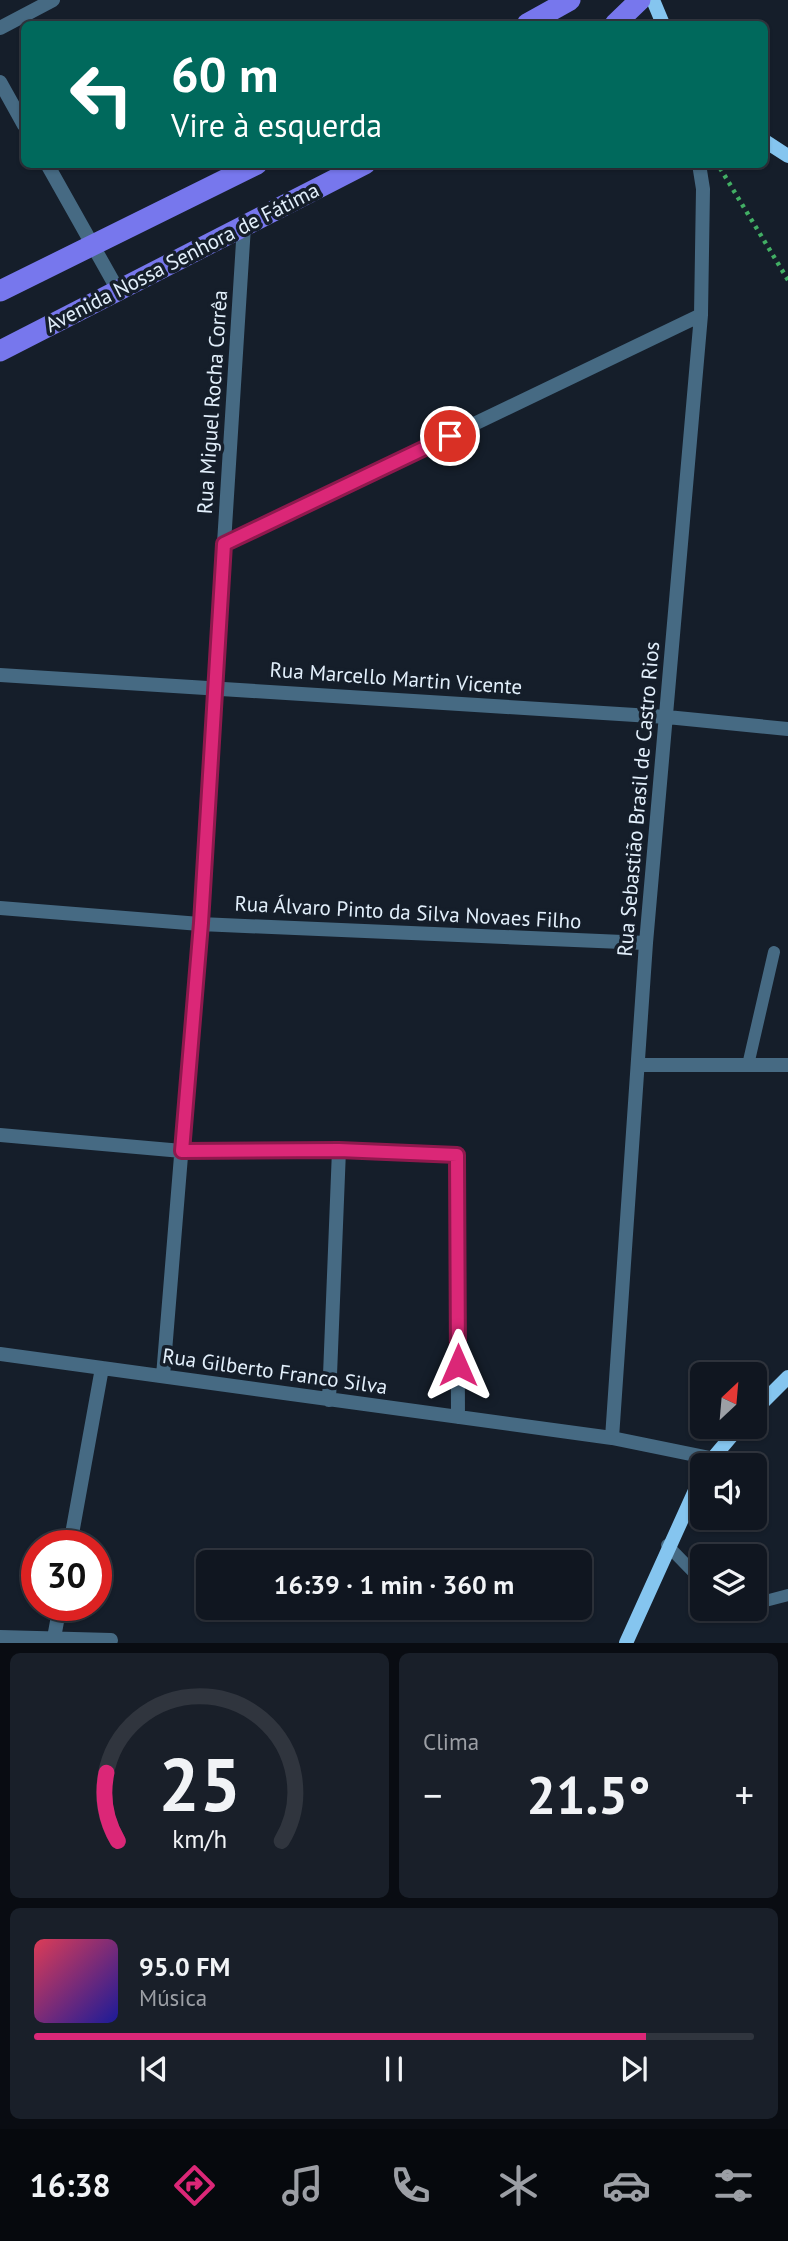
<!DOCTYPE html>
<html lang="pt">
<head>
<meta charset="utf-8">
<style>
	body { margin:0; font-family:"PT Sans",sans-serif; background:#191f29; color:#f1f3f6; height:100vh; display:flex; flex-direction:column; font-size:26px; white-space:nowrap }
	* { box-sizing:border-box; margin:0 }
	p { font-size:23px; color:#9c9fa5 }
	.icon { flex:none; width:38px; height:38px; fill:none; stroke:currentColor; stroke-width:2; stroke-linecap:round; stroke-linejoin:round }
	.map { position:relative; height:1643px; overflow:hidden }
	.details { display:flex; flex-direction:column; gap:10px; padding:10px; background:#090c12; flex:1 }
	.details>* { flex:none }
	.hud { position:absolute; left:21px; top:21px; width:747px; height:147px; border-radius:10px; box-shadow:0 2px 5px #0004,0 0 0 2px #30353e; background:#00695c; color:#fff; overflow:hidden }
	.needle { width:46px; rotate:26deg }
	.tools { position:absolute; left:690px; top:1362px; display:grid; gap:14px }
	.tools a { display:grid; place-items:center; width:77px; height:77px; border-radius:10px; background:#101620; box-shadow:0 2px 5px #0004,0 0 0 2px #30353e; font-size:35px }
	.speed { position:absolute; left:21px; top:1530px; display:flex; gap:14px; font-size:35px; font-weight:700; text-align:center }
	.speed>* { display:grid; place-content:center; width:91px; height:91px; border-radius:50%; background:#101620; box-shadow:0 2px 5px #0004,0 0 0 2px #30353e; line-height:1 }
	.speed .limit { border:10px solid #d22; background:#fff; color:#111 }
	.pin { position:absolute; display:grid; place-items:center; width:60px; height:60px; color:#fff; margin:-30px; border:4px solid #fff; border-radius:50%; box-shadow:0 2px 7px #0007 }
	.me { position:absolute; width:77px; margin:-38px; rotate:0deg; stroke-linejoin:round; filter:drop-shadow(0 0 5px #0008) }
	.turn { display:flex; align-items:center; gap:24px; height:147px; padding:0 35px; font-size:32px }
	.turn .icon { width:91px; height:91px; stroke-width:2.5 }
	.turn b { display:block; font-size:49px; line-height:60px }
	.big { font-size:52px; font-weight:800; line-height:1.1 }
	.details .widget { flex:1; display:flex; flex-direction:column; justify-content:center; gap:10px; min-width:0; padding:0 24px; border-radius:10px; background:#191f29 }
	.details .dial { align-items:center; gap:0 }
	.dial svg { height:182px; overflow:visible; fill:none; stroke:#30353e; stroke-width:7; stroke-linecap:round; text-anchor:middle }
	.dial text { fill:#f1f3f6; stroke:none }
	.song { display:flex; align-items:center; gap:21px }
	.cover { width:84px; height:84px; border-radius:10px; background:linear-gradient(135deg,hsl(350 70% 55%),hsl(240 70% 35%)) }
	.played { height:7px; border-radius:4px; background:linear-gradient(90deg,#db2777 85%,#30353e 85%) }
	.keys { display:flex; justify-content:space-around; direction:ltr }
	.heat { display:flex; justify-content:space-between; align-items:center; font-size:38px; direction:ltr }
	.details .tiles { flex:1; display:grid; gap:10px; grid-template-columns:1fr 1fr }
	.widget:last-child { grid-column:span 2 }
	.trip { position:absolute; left:196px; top:1550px; width:396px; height:70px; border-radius:10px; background:#101620; box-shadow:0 2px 5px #0004,0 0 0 2px #30353e; font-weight:800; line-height:70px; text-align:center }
	.dock { display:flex; height:112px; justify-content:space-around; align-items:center; background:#06090d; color:#9c9fa5 }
	.dock .icon { width:49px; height:49px }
	.dock .active { color:#db2777 }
	.dock b { font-size:32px; color:#f1f3f6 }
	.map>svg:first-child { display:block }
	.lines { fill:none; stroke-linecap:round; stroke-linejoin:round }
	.path { stroke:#42af64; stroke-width:4.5; stroke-dasharray:3.5 5; stroke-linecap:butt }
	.lane { stroke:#466a83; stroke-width:12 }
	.street { stroke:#466a83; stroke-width:14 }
	.secondary { stroke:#85c5ef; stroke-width:14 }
	.primary { stroke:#7777ed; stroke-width:21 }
	.route-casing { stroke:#8e194d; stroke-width:18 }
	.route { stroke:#db2777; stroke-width:12 }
	.labels { text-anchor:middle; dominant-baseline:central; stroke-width:7; stroke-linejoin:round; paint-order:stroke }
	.street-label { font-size:21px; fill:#e2effb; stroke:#151e2a }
</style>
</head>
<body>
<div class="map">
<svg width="788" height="1643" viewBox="0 0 788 1643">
	<rect width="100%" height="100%" fill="#151e2a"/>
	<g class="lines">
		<path class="path" d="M720,168L788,280"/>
		<path class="lane" d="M748,1065L774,952
			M667,1545L702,1581
			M754,1604L788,1595"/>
		<path class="street" d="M0,28L53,0
			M0,82L24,125
			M47,164L119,292
			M224,544L701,315
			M0,675L667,717L788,729
			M0,908L200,924L646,943
			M638,1065H788
			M0,1135L182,1151L339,1150
			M0,1354L612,1438L710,1458
			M163,1376L200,924L244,226
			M329,1400L339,1150L457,1155L458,1417
			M612,1438L646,943L701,315L703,189L699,164
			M70,1545L102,1368
			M0,1637L111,1640
			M54,1638L60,1605"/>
		<path class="secondary" d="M653,0L663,24
			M765,141L788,156
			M754,1411L788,1377
			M707,1465L740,1426
			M626,1643L702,1475"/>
		<path class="primary" d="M527,24L570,0
			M615,24L640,0
			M0,291L257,164
			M0,351L365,164"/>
	</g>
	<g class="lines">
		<defs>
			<path id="route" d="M450,436L224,544L201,923L182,1151L339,1150L457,1155L458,1365"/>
		</defs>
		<use href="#route" class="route-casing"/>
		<use href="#route" class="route"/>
	</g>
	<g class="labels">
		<g class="street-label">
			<text transform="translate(182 257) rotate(-27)">Avenida Nossa Senhora de Fátima</text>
			<text transform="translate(212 402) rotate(-86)">Rua Miguel Rocha Corrêa</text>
			<text transform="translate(396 678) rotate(4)">Rua Marcello Martin Vicente</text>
			<text transform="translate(638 799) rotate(-85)">Rua Sebastião Brasil de Castro Rios</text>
			<text transform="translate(408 912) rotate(3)">Rua Álvaro Pinto da Silva Novaes Filho</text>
			<text transform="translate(275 1371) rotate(8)">Rua Gilberto Franco Silva</text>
		</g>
	</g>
</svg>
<div class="tools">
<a><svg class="needle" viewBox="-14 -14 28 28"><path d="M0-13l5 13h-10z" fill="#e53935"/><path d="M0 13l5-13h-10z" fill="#9c9fa5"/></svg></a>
<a><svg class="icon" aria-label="sound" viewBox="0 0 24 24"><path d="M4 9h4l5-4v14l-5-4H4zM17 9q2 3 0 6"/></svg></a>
<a><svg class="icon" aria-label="layers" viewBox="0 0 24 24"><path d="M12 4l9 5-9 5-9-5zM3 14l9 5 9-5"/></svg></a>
</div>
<div class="speed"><div class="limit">30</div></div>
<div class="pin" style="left:450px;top:436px;background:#d93025"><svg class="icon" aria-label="arrive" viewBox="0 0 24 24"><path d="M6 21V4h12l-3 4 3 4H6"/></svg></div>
<svg class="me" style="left:458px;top:1365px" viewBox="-20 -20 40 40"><path d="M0-17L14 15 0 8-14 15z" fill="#db2777" stroke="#fff" stroke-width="4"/></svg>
<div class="trip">16:39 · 1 min · 360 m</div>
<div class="hud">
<div class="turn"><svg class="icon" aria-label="left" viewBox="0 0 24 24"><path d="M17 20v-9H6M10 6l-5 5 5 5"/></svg><div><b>60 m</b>Vire à esquerda</div></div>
</div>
</div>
<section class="details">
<div class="tiles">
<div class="widget dial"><svg viewBox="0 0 100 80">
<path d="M14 69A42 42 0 1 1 86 69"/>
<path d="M14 69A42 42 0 0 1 9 39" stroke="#db2777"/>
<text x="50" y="56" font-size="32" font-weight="700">25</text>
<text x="50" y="72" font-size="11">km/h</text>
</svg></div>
<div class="widget"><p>Clima</p>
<div class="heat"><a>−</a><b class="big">21.5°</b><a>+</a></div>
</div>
<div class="widget">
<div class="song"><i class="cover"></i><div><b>95.0 FM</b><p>Música</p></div></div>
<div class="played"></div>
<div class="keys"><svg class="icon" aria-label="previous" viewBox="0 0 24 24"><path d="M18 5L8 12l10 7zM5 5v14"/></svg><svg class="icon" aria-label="pause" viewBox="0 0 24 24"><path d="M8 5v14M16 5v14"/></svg><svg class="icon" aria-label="next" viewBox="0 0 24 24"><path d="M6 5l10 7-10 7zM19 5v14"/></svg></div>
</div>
</div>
</section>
<nav class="dock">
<b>16:38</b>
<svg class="icon active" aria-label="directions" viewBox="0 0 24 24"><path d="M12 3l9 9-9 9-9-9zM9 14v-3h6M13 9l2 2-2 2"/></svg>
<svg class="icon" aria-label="music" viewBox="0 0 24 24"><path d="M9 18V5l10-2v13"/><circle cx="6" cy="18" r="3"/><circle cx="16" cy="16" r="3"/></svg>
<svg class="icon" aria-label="phone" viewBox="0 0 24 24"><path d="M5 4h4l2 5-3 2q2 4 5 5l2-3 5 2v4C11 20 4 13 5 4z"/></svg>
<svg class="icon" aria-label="climate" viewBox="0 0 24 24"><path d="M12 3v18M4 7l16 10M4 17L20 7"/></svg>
<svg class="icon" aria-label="car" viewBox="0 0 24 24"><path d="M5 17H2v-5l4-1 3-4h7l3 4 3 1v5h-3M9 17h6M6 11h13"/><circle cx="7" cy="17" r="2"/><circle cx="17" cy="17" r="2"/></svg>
<svg class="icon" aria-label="filters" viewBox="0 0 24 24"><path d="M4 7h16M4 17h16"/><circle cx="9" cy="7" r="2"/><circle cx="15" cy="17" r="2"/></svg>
</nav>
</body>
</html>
